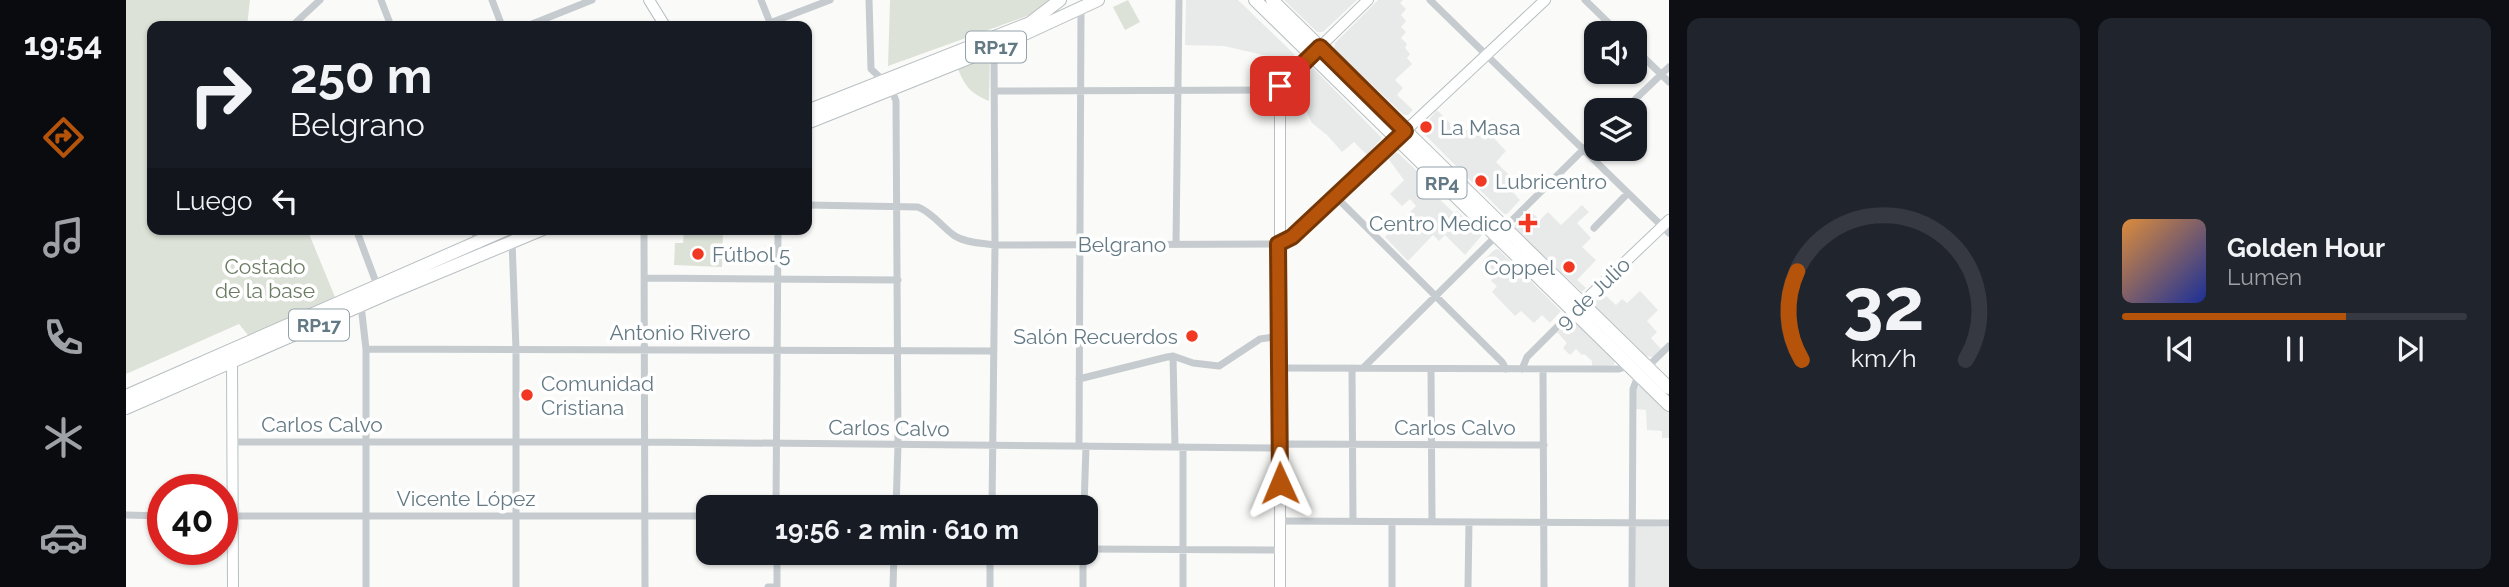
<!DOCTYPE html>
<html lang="es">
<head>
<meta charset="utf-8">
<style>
	body { margin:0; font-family:Raleway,sans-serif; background:#20242c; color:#f1f3f6; height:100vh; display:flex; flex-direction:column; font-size:26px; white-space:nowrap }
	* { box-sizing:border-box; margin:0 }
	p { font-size:23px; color:#9ea1a6 }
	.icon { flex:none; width:38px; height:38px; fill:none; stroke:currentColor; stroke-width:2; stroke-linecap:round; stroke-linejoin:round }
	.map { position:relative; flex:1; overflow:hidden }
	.sheet { display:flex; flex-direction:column; gap:18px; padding:18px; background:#0d0f14; width:840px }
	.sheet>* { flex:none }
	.banner { position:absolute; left:21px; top:21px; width:665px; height:214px; border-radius:14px; box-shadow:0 2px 5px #0004; background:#171b24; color:#f1f3f6; overflow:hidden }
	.buttons { position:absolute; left:1458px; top:21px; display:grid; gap:14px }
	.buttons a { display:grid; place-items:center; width:63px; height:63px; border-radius:14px; background:#171b24; box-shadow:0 2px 5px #0004; font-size:35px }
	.speed { position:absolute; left:21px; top:474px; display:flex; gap:14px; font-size:35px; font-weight:700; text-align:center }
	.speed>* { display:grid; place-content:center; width:91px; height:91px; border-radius:50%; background:#171b24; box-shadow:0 2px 5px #0004; line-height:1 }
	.speed .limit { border:10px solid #d22; background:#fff; color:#111 }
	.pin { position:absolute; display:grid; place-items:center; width:60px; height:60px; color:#fff; margin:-30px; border-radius:14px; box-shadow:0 4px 10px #0006 }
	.me { position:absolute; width:77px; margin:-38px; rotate:359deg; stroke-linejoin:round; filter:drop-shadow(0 0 5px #0008) }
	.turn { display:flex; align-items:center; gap:24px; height:147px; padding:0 28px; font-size:32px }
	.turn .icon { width:91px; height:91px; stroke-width:2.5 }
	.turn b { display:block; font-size:49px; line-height:60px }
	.then { display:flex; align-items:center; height:66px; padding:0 28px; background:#0003; gap:14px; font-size:26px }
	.sheet .tile { flex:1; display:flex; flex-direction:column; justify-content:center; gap:10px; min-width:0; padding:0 24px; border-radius:14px; background:#20242c }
	.sheet .dial { align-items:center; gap:0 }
	.dial svg { height:182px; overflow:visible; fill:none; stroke:#363941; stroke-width:7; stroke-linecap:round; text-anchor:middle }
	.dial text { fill:#f1f3f6; stroke:none }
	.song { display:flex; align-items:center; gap:21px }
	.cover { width:84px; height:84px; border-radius:10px; background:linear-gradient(135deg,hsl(30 70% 55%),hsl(230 70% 35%)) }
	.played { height:7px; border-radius:4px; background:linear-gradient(90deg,#b45309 65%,#363941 65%) }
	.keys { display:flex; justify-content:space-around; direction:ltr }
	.sheet .tiles { flex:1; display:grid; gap:18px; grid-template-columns:repeat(2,1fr) }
	.trip { position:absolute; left:570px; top:495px; width:402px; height:70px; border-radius:14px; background:#171b24; box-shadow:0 2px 5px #0004; font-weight:700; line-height:70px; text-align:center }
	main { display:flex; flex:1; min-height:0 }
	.tab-bar { display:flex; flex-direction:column; width:126px; justify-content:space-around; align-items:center; background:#090b0e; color:#9ea1a6 }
	.tab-bar .icon { width:49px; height:49px }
	.tab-bar .on { color:#b45309 }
	.tab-bar b { font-size:32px; color:#f1f3f6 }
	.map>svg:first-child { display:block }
	.built { fill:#e8eae9 }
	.green { fill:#dde2d8 }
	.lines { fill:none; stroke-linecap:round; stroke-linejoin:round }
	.secondary-casing { stroke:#b7bfc3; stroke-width:12 }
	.primary-casing { stroke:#b8bfc2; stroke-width:14 }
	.street { stroke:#c5cbce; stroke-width:7 }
	.secondary { stroke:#fff; stroke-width:10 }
	.primary { stroke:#fff; stroke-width:12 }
	.route-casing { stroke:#753606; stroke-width:18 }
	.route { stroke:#b45309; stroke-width:12 }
	.poi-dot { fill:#f03822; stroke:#fff; stroke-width:2.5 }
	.labels { text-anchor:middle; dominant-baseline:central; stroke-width:7; stroke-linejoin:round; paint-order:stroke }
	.shield { fill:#fff; stroke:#92a2aa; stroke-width:2 }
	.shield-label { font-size:19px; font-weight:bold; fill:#637a85 }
	.poi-label { font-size:21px; fill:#637a85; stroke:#fff; text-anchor:start }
	.street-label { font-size:21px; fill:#637a85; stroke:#fff }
	.park-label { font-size:21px; fill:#6a7b62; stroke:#fff }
</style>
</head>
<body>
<main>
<nav class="tab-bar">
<b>19:54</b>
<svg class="icon on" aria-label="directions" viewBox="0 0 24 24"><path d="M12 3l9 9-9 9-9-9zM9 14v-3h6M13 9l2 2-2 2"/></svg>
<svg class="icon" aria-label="music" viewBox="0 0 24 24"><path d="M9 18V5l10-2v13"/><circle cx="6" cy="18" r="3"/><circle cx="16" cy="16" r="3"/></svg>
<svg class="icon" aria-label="phone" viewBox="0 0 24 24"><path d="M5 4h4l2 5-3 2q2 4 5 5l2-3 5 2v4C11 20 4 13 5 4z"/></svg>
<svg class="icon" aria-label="climate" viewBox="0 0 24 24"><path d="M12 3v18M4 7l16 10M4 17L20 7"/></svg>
<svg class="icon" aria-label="car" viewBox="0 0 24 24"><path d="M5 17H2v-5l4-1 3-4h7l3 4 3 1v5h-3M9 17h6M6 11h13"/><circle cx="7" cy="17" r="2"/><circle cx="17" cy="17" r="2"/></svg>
</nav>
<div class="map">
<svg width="1543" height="587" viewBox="0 0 1543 587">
	<rect width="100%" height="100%" fill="#fafaf8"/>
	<path class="built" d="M1060,0H1112L1168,54V60L1151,77L1150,58L1098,46L1059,45Z
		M1158,0H1231L1197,32H1191Z
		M1252,0H1277L1274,3L1280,9L1275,15L1280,21L1275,27L1280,32L1275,38L1281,44L1279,48L1284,54L1281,58L1286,64L1269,80L1277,88L1271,95L1287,110L1282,115H1278L1208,49L1209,43Z
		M1185,66L1256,138L1241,155L1228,142L1216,152L1201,135L1186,123L1175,99H1159V92Z
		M1311,110L1336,135L1344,127L1359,140L1365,135L1380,151L1370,162L1390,182L1384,189L1394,200L1381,214H1378L1294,130Z
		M1266,152L1272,153L1308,187L1305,191L1328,213L1331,211L1356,235L1339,255L1319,235L1313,241L1307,235L1282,261L1259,237L1290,206L1284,199L1276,206L1264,194L1278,180L1261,157Z
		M1456,205L1463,212L1451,223L1465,238L1456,247L1470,260L1451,280L1460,288L1456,292L1390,230L1388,226L1403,210L1414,220L1422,212L1435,225Z
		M1372,249L1435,311L1424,323L1416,315L1408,323L1395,311L1389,316L1366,292L1371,286L1365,281L1371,274L1357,261L1368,250Z
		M1475,291L1490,305L1496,299L1501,303L1514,291L1532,310L1521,321L1531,332L1525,338L1535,349L1527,357L1518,356L1467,305L1466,300Z
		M1447,321H1450L1489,359L1488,365L1466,367V361L1458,354L1456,355L1450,349L1444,355L1437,348L1441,343L1431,332Z
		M1515,385L1543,411V438H1536V431L1521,430L1520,410L1510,409V388Z
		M1510,526L1543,527V587H1510Z"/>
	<path class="green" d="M0,0H124L121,26H26V229H181L209,297L126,340L113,324L0,374Z
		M764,0H923L912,12L762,66Z
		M1002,0L1014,22L999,30L987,7Z
		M864,55L863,101C846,94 839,87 832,69Z
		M558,229H580V234H597L596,267L548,265L549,243H557Z"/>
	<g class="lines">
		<defs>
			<path id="secondary" d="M523,0L539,26
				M1152,244L1166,237L1419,0
				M1452,307L1543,220
				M104,356L106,361L107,587
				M1154,587V86L1242,0"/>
			<path id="primary" d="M1129,0L1543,405
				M1146,0L1543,388
				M681,111L904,23L934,0
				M681,123L868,48L972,0
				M0,396L381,229
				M0,408L263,293L417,229"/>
		</defs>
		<use href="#secondary" class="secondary-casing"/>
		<use href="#primary" class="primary-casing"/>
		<path class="street" d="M255,0L265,26
			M366,0L376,26
			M635,0L645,25
			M743,0L745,69L765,88L770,101L772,445L770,508
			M1304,0L1543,233
			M1459,0L1493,33
			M166,26L194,0
			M401,26L466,0
			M636,26L704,0
			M1508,48L1543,82
			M869,91L1149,90L1154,86
			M1498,110L1543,67
			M1210,197L1376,362L1380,369
			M681,205L792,207C807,213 816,227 829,236C840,243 856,243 869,245L1152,244
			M1468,228L1502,193
			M230,229L251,285
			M347,229L353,245
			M518,229L519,587
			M386,241L390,349V587
			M1050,244L1053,0
			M519,278L772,280
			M235,305L240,349V587
			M240,349L868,351
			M1047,356L1049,447
			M1154,368L1493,369L1502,366
			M1226,368L1227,521
			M1237,368L1470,137
			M1305,369L1306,521
			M1396,369L1401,357L1447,311
			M1417,370L1418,587
			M953,379L1041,357L1047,356L1067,363L1093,366L1134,339L1154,336
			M107,442H519L1146,448L1161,444L1418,445
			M953,446L955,8
			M650,508L652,229
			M866,508L869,245L868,48
			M958,508L960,446
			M0,515L37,516
			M96,516H583
			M1155,521L1543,523
			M961,549L1154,550
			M957,553V587
			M642,587H651V553
			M767,587L768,553
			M864,587V553
			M1057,587V447
			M1266,587V522
			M1342,587L1343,522
			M1506,587L1507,389L1512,376L1543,346"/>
		<use href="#secondary" class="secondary"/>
		<use href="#primary" class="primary"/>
	</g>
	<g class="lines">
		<defs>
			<path id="route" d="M1154,86L1194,47L1279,131L1166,237L1152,244L1154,483"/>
		</defs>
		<use href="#route" class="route-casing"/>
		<use href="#route" class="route"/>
	</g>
	<g class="poi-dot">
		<circle cx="1300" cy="127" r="7"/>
		<circle cx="1355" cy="181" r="7"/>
		<path d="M1398.5 212.5h7v7h7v7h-7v7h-7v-7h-7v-7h7z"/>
		<circle cx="572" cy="254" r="7"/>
		<circle cx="1443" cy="267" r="7"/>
		<circle cx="1066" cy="336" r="7"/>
		<circle cx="401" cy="395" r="7"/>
	</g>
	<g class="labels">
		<g class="shield">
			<rect x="840" y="31.5" width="60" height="31" rx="5"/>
			<rect x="1291.5" y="167.5" width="49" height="31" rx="5"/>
			<rect x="163" y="309.5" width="60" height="31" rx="5"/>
		</g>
		<g class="shield-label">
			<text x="870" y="47">RP17</text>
			<text x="1316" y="183">RP4</text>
			<text x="193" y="325">RP17</text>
		</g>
		<g class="poi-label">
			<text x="1314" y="127">La Masa</text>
			<text x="1369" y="181">Lubricentro</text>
			<text x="1386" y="223" text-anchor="end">Centro Medico</text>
			<text x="586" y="254">Fútbol 5</text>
			<text x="1429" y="267" text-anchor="end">Coppel</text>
			<text x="1052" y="336" text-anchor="end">Salón Recuerdos</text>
			<text x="415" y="383">Comunidad<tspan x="415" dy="24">Cristiana</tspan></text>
		</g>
		<g class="street-label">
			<text x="996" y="244">Belgrano</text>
			<text transform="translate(1467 293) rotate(-44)">9 de Julio</text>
			<text x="554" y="332">Antonio Rivero</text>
			<text x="196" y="424">Carlos Calvo</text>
			<text x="1329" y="427">Carlos Calvo</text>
			<text transform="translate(763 428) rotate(1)">Carlos Calvo</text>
			<text x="340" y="498">Vicente López</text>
		</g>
		<g class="park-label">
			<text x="139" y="266">Costado<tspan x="139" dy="24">de la base</tspan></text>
		</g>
	</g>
</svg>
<div class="buttons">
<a><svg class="icon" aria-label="sound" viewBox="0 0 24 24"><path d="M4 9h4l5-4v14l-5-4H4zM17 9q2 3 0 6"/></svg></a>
<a><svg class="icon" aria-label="layers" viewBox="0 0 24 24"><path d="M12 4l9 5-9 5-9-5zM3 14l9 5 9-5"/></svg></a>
</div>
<div class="speed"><div class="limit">40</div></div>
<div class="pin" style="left:1154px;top:86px;background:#d93025"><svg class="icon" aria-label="arrive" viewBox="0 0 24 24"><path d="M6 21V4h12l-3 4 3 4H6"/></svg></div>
<svg class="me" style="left:1154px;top:483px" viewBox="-20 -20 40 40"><path d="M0-17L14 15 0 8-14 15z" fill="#b45309" stroke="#fff" stroke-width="4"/></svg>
<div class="trip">19:56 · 2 min · 610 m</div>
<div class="banner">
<div class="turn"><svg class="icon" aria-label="right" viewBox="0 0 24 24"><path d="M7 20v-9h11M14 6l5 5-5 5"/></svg><div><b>250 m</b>Belgrano</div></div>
<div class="then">Luego<svg class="icon" aria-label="left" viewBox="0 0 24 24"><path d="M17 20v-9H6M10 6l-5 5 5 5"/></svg></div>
</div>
</div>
<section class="sheet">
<div class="tiles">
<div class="tile dial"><svg viewBox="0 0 100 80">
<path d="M14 69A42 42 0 1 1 86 69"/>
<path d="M14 69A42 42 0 0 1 12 30" stroke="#b45309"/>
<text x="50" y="56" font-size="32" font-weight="700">32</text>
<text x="50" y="72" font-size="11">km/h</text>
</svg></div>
<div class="tile">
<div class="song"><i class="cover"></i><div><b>Golden Hour</b><p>Lumen</p></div></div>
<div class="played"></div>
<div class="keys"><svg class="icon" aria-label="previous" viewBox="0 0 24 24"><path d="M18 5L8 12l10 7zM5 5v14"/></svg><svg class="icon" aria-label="pause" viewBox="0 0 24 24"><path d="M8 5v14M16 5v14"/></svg><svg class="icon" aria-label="next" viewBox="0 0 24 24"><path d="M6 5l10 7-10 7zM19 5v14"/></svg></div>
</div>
</div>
</section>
</main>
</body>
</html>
